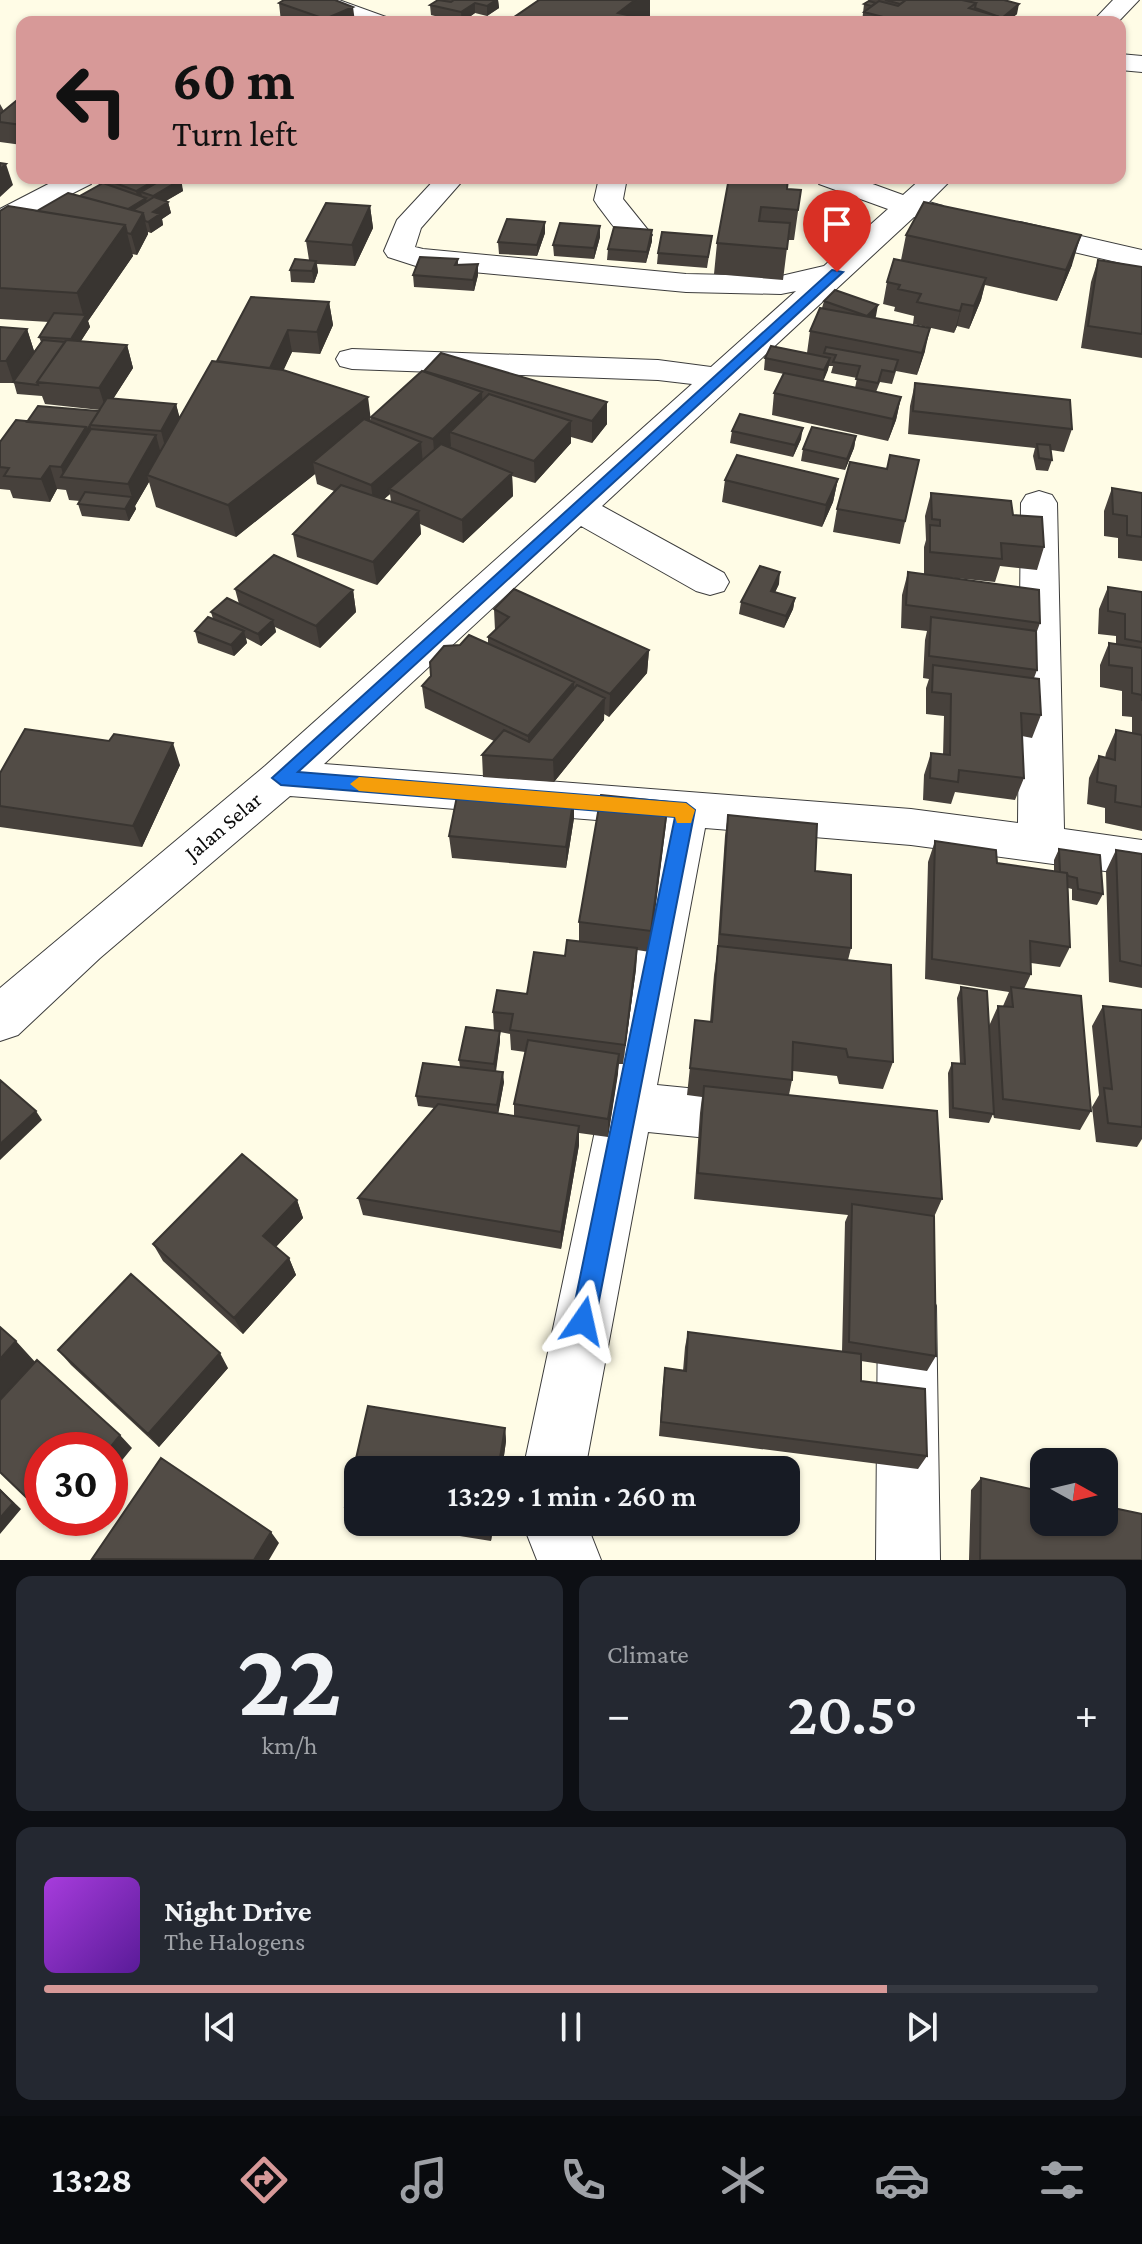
<!DOCTYPE html>
<html lang="en">
<head>
<meta charset="utf-8">
<style>
	body { margin:0; font-family:"Crimson Pro",serif; background:#242831; color:#f1f3f6; height:100vh; display:flex; flex-direction:column; font-size:30px; white-space:nowrap }
	* { box-sizing:border-box; margin:0 }
	p { font-size:26px; color:#9ea1a6 }
	.icon { flex:none; width:44px; height:44px; fill:none; stroke:currentColor; stroke-width:2; stroke-linecap:round; stroke-linejoin:round }
	.map { position:relative; height:1560px; overflow:hidden }
	.side { display:flex; flex-direction:column; gap:16px; padding:16px; background:#0d0f14; flex:1 }
	.side>* { flex:none }
	.top-card { position:absolute; left:16px; top:16px; width:1110px; height:168px; border-radius:16px; box-shadow:0 2px 6px #0004; background:#d79998; color:#111; overflow:hidden }
	.needle { width:52px; rotate:98deg }
	.fabs { position:absolute; left:1030px; top:1448px; display:grid; gap:16px }
	.fabs a { display:grid; place-items:center; width:88px; height:88px; border-radius:16px; background:#171b24; box-shadow:0 2px 6px #0004; font-size:40px }
	.speed { position:absolute; left:24px; top:1432px; display:flex; gap:16px; font-size:40px; font-weight:700; text-align:center }
	.speed>* { display:grid; place-content:center; width:104px; height:104px; border-radius:50%; background:#171b24; box-shadow:0 2px 6px #0004; line-height:1 }
	.speed .limit { border:12px solid #d22; background:#fff; color:#111 }
	.pin { position:absolute; display:grid; place-items:center; width:68px; height:68px; color:#fff; margin:-82px -34px; border-radius:50% 50% 50% 0; rotate:-45deg; box-shadow:0 0 8px #0007 }
	.pin .icon { rotate:45deg }
	.me { position:absolute; width:88px; margin:-44px; rotate:11deg; stroke-linejoin:round; filter:drop-shadow(0 0 6px #0008) }
	.turn { display:flex; align-items:center; gap:28px; height:168px; padding:0 24px; font-size:36px }
	.turn .icon { width:104px; height:104px; stroke-width:2.5 }
	.turn b { display:block; font-size:56px; line-height:68px }
	.big { font-size:60px; font-weight:600; line-height:1.1 }
	.side .tile { flex:1; display:flex; flex-direction:column; justify-content:center; gap:12px; min-width:0; padding:0 28px; border-radius:16px; background:#242831 }
	.side .dial { align-items:center; gap:0 }
	.dial b { font-size:104px; line-height:1 }
	.song { display:flex; align-items:center; gap:24px }
	.cover { width:96px; height:96px; border-radius:12px; background:linear-gradient(135deg,hsl(280 70% 55%),hsl(270 70% 35%)) }
	.played { height:8px; border-radius:4px; background:linear-gradient(90deg,#d79998 80%,#363941 80%) }
	.keys { display:flex; justify-content:space-around; direction:ltr }
	.heat { display:flex; justify-content:space-between; align-items:center; font-size:44px; direction:ltr }
	.side .tiles { flex:1; display:grid; gap:16px; grid-template-columns:1fr 1fr }
	.tile:last-child { grid-column:span 2 }
	.trip { position:absolute; left:344px; top:1456px; width:456px; height:80px; border-radius:16px; background:#171b24; box-shadow:0 2px 6px #0004; font-weight:600; line-height:80px; text-align:center }
	.dock { display:flex; height:128px; justify-content:space-around; align-items:center; background:#090b0e; color:#9ea1a6 }
	.dock .icon { width:56px; height:56px }
	.dock .selected { color:#d79998 }
	.dock b { font-size:36px; color:#f1f3f6 }
	.map>svg:first-child { display:block }
	.lines { fill:none; stroke-linecap:round; stroke-linejoin:round }
	.minor-casing { stroke:#3d3d3d; stroke-width:2 }
	.minor { fill:#fff; fill-rule:evenodd }
	.wall { fill:#47413c; fill-rule:evenodd }
	.shaded-wall { fill:#393531 }
	.building { fill:#524c46; stroke:#393531; stroke-width:2 }
	.route { fill:#1a73e8; stroke:#114b97; stroke-width:2 }
	.slow { fill:#f59e0b }
	.labels { text-anchor:middle; dominant-baseline:central; stroke-width:8; stroke-linejoin:round; paint-order:stroke }
	.street-label { font-size:22px; fill:#0a0a0a; stroke:#fff }
</style>
</head>
<body>
<div class="map">
<svg width="1142" height="1560" viewBox="0 0 1142 1560">
	<rect width="100%" height="100%" fill="#fffce6"/>
	<g class="lines">
		<defs>
			<path id="minor" d="M305,0H339L386,17L390,22H356L309,5Z
				M1113,0H1139L1118,22H1092Z
				M1120,54L1142,56V72L1120,70Z
				M60,178H95L91,184L0,230V209Z
				M436,178H465L421,228L415,247L423,249L686,274L781,276L824,266L888,209L819,184L815,178H856L903,195L922,178H953L929,202L943,206L947,212L943,218L933,221L914,217L602,506L724,573L729,582L724,591L710,595L696,591L581,526L324,764L911,809L1018,823L1021,503L1026,495L1039,491L1052,495L1057,503L1064,829L1142,840V876L911,845L705,828L657,1085L758,1095L777,1102L784,1119L777,1136L758,1143L648,1132L585,1470H523L660,825L290,796L100,958L18,1035L0,1041V988L265,766L692,384L658,380L352,369L340,366L336,359L340,352L352,349L658,360L711,367L796,291L781,294L686,292L419,267L388,257L384,251L397,220Z
				M599,178H627L623,199L652,235L647,241C623,247 612,223 598,206L594,200Z
				M1020,222L1142,250V268L1010,237L1005,231L1010,225Z
				M907,1277L927,1286L936,1306L940,1560H876L878,1306L887,1286Z
				M522,1522H586L601,1560H537Z"/>
		</defs>
		<use href="#minor" class="minor-casing"/>
		<use href="#minor" class="minor"/>
	</g>
	<path class="wall" d="M438,0H498L499,8L487,16L475,13L464,21H455L431,15L430,5Z
		M869,0H962L1017,14L1007,22H862L864,4Z
		M279,3L355,22H281Z
		M22,96V145L0,142V104L4,111Z
		M98,178H181L182,183L181,184L183,191L166,201L168,202L171,213L162,219L163,225L151,233L148,232V234L137,255L132,254L133,256L88,321L90,327L81,341L127,345L133,368L113,399L176,404L179,417L217,361L329,302L333,325L320,354L292,352L283,370L371,422V417L425,372L424,371L607,424L592,443L571,437V443L535,483L512,476L513,496L463,543L420,524L421,534L377,585L297,557L293,534L334,491L317,484L315,474L236,537L156,507L149,482L135,506L136,509L129,521L82,516L78,504L80,501L69,500L66,490L57,489L50,502L13,498L10,490L0,489V442L27,422L99,411L100,410L45,404L42,396L17,394L14,383H0V327L27,329L34,351L41,342L39,337L49,322L0,319V211H37L80,196L99,185ZM390,494L391,502L384,499Z
		M729,178L787,189L801,190L794,240H788L783,280L714,274L717,243Z
		M370,206L373,228L355,266L317,264L318,272L314,283L291,282L290,270L309,260L306,241Z
		M600,226V237L594,259L554,256L553,245Z
		M652,230V241L646,263L607,260L608,249Z
		M545,233L537,256L499,254L498,242Z
		M906,235L1072,265L1057,301L985,285L981,300L969,329L957,326L954,333L913,324L914,316L894,311L895,307L883,304L887,282L901,260Z
		M712,236L707,268L657,264L658,253Z
		M458,259V265L478,264V275L474,291L414,287L413,275Z
		M1098,260L1142,267V358L1081,348L1091,282Z
		M824,301L876,316L875,318L925,351L917,375L896,371L892,384L880,382L876,392L901,397L896,420L888,441L772,415L774,393L784,374L764,370L765,358L807,353L810,331L822,308ZM829,366H833L831,373L857,378L855,388L823,381Z
		M915,383L1072,429L1064,452L1051,450L1052,460L1048,471L1036,470L1033,456L1035,448L908,434L910,406Z
		M732,431L801,439L793,457L730,443Z
		M856,436L854,448L845,470L801,461L803,449Z
		M919,460L900,544L833,532L837,509L887,469Z
		M838,479L833,502L822,527L722,502L725,480Z
		M1112,488L1142,493V561L1118,558V538L1104,536V511Z
		M931,493L1013,515L1044,547L1037,570L1000,566L995,582L925,575L1040,623L1036,634L1037,670L1034,678L1041,715L1032,738L1022,736L1024,778L1015,800L955,792L951,804L923,800L924,775L931,753L943,755L944,716L926,714V688L929,679L923,678L925,640L927,631L901,628L902,595L908,572L924,575V547L926,540L925,516Z
		M779,584L775,592L795,598L793,609L784,628L739,614L741,602Z
		M1108,587L1142,592V831L1105,823V808L1087,804L1089,778L1099,756L1105,758L1106,753L1116,730L1132,734V717L1122,716V691L1100,687V665L1109,643L1116,644V636L1098,634L1099,609Z
		M235,589L353,590L356,612L320,648L275,627L276,632L261,646L246,638L247,643L234,656L198,643L195,631L213,619L211,612L239,604Z
		M494,609L649,650L647,673L609,717L604,714V720L554,782L483,777L482,755L494,741L425,708L422,686L488,644V637L495,630Z
		M109,741L180,765L142,847L0,827V773Z
		M668,802L650,952L637,950L636,969L623,1064H619L608,1137L579,1133V1145L561,1249L363,1215L358,1198L434,1108L418,1106L416,1096L460,1067L459,1060L494,1031L493,1012L527,994L579,941V922ZM500,1032L510,1034L511,1050L525,1052L514,1104V1116L498,1113L504,1082L496,1072L500,1041Z
		M728,815L815,871L851,948L848,960L893,1062L883,1089L839,1084L837,1076L793,1071L792,1080L789,1095L942,1199L934,1217L936,1356L927,1371L861,1361V1381L927,1456L918,1469L659,1436L663,1383L665,1368L683,1371L685,1347L688,1332L842,1352L845,1222L848,1215L694,1199L700,1113L702,1097L687,1095L695,1020L710,1022L714,975L717,955L725,836Z
		M574,818L566,868L452,858L449,836Z
		M935,841L997,863L1054,871V860L1059,849L1103,894L1097,905L1072,900V889L1068,888L1070,947L1060,967L1031,963V974L1024,989L1091,1111L1080,1130L994,1118L993,1114L989,1123L949,1118L948,1073L952,1063L960,1064L957,998L961,987L989,1026L998,1006H1003L1009,992L925,979L928,862Z
		M1116,850L1142,854V988L1109,982L1106,871Z
		M1103,1006L1142,1010V1139L1137,1147L1096,1142L1092,1107L1099,1095L1092,1026Z
		M297,1200L303,1218L276,1247L289,1258L296,1275L243,1334L163,1261L153,1244Z
		M58,1350L228,1368L159,1447L71,1365Z
		M368,1406L505,1428L506,1441L502,1470H358V1520L351,1519L345,1507Z
		M981,1478L1142,1560H969L971,1490Z
		M372,1522H494L491,1541Z"/>
	<path class="shaded-wall" d="M496,0H498L499,8L487,16V6Z
		M635,0H650V16L642,22H617L618,13Z
		M475,3V13L462,22L461,12Z
		M1019,4L1017,14L1007,22H1001L1002,18Z
		M353,7L355,22H325V19Z
		M6,164L13,185L0,197V169Z
		M159,178H164L141,192L143,200L138,202L136,191Z
		M174,178H181L183,191L155,207L153,196Z
		M146,198L149,209L122,212Z
		M168,202L171,213L162,219L163,225L151,233L148,222L153,212Z
		M370,206L373,228L355,266L352,245Z
		M143,213L148,234L137,255L131,234Z
		M545,222V233L537,256V245Z
		M125,225L133,256L88,321L90,327L75,350L71,339L84,318L77,293Z
		M600,226V237L594,259V248Z
		M652,230V241L646,263L647,252Z
		M1081,235L1072,265L1057,301L1066,270Z
		M316,261L318,272L314,283L312,271Z
		M478,264V275L474,291L473,280Z
		M986,278L981,300L969,329L974,306Z
		M329,302L333,325L320,354L317,332Z
		M962,304L957,326L954,333L960,311Z
		M878,305L876,316L865,328L867,316Z
		M930,328L925,351L917,375L922,353Z
		M27,329L34,351L14,384L6,361Z
		M288,330L292,352L274,391L270,369Z
		M127,345L133,368L106,410L99,388Z
		M830,358L828,370L823,382L824,370Z
		M482,392L483,415L450,432L451,446L435,462L433,439Z
		M368,397L372,429L313,462L315,474L236,537L228,505Z
		M901,397L896,420L888,441L893,419Z
		M607,402V424L592,443V421Z
		M176,404L182,426L167,454L161,431Z
		M571,421V443L535,483L534,461Z
		M90,425L94,436L64,477L61,467L86,427Z
		M803,428L801,439L793,457L795,445Z
		M156,435L162,458L147,475L149,482L135,506L136,509L129,521L125,509L132,497L128,484Z
		M856,436L854,448L845,470L847,459Z
		M421,442L423,464L389,489L390,494L374,508L371,485Z
		M50,466L57,489L50,502L41,479Z
		M512,473L513,496L463,543L462,520Z
		M838,479L833,502L822,527L826,505Z
		M419,511L421,534L377,585L373,562Z
		M780,572L779,584L770,603L771,591Z
		M353,590L356,612L320,648L316,626Z
		M795,598L793,609L784,628L786,616Z
		M273,620L276,632L261,646L258,634Z
		M244,631L247,643L234,656L231,645Z
		M649,650L647,673L609,717L610,694Z
		M574,682V705L529,758L528,736Z
		M605,698L604,720L554,782L553,760Z
		M173,743L180,765L142,847L133,826Z
		M574,796V818L566,868V847Z
		M668,802L666,824L650,952L651,931Z
		M637,948L636,969L623,1064L625,1045Z
		M500,1031V1041L495,1074L494,1064Z
		M619,1054L618,1074L608,1137V1119Z
		M503,1072L504,1082L498,1115L497,1105Z
		M36,1111L42,1120L0,1160V1144Z
		M579,1126V1145L561,1249V1232Z
		M297,1200L303,1218L270,1253L263,1236Z
		M289,1258L296,1275L243,1334L234,1318Z
		M16,1341L36,1363L0,1403V1359Z
		M220,1353L228,1368L159,1447L148,1434Z
		M505,1428L506,1441L502,1470H498Z
		M120,1435L132,1448L110,1475V1450H108Z
		M42,1483V1510L28,1499Z
		M0,1489L21,1509L0,1534Z
		M490,1522H494L491,1541L488,1529Z
		M271,1532L279,1543L269,1560H254Z"/>
	<path class="building" d="M284,0H335L353,7L325,19L279,3Z
		M438,0L451,2L454,0H496L487,6L475,3L461,12L430,5Z
		M539,0H635L618,13L632,16L624,22H507Z
		M885,0H906L900,4Z
		M906,0H962L976,3L969,8L997,16L991,21L996,22H902L864,12L879,1L898,6Z
		M967,0H1004L1019,4L1002,18L975,8L976,3L966,1Z
		M869,1L876,3L871,6L864,4Z
		M459,19L468,22H453Z
		M22,96V125L0,122V114Z
		M0,163L6,164L0,169Z
		M102,178H159L136,191Z
		M165,178H175L180,180L153,196L141,192Z
		M729,178H788L787,189L801,190L798,210L761,207L759,221L790,223L787,249L717,243Z
		M103,183L146,198L128,209L80,196Z
		M68,193L143,213L131,234L127,233L125,225L37,211Z
		M154,197L168,202L153,212L160,214L148,222L145,221L143,213L133,210Z
		M924,202L1081,235L1066,270L906,235Z
		M326,203L370,206L352,245L306,241Z
		M8,206L125,225L77,293L0,288V211Z
		M507,219L545,222L537,245L498,242Z
		M560,223L600,226L594,248L553,245Z
		M614,227L652,230L647,252L608,249Z
		M662,232L712,236L708,257L658,253Z
		M420,257L458,259L455,265L478,264L473,280L413,275Z
		M295,259L316,261L312,271L290,270Z
		M894,259L986,278L974,306L962,304L960,311L917,302L921,294L898,289L900,285L887,282Z
		M1098,260L1142,267V334L1088,326Z
		M835,290L878,305L867,316L824,301Z
		M251,297L329,302L317,332L288,330L270,368L217,361Z
		M820,308L930,328L922,353L810,331Z
		M54,313L86,315L71,339L39,337Z
		M0,327L27,329L6,361H0Z
		M43,340L65,342L37,382L38,385L13,382Z
		M66,340L127,345L99,388L37,382Z
		M771,346L830,358L824,370L765,358Z
		M826,347L898,360L894,372L882,370L878,383L856,379L860,366L833,362L836,355L824,353Z
		M441,353L607,402L592,421L424,371Z
		M212,361L283,370L368,397L228,505L147,475Z
		M422,371L482,392L433,439L371,417Z
		M784,373L901,397L893,419L774,393Z
		M915,383L1070,400L1072,429L913,411Z
		M489,394L571,421L534,461L450,432Z
		M107,398L176,404L161,431L90,425Z
		M38,406L99,411L87,430L86,427L27,422Z
		M740,414L803,428L795,445L732,431Z
		M364,419L421,442L371,485L313,462Z
		M16,420L86,427L61,467L50,466L41,479L4,476L9,468L0,467V442Z
		M812,427L856,436L847,459L803,449Z
		M91,429L156,435L128,484L61,477Z
		M441,444L512,473L462,520L389,489Z
		M1037,444L1050,445L1052,460L1039,458Z
		M737,455L838,479L826,505L725,480Z
		M890,455L919,460L905,521L837,509L850,462L887,469Z
		M341,485L419,511L373,562L293,534Z
		M1112,488L1142,493V537L1127,535V516L1113,514Z
		M85,492L132,497L125,509L78,504Z
		M931,493L1011,501L1013,515L1042,517L1044,547L1001,543L1002,559L930,552V525L940,526V520L932,519Z
		M274,555L353,590L316,626L235,589Z
		M760,566L780,572L771,591L795,598L786,616L741,602Z
		M908,572L1039,590L1040,623L906,605Z
		M1108,587L1142,592V642L1125,639V614L1108,611Z
		M514,589L649,650L610,694L488,637L509,617L494,609Z
		M227,598L273,620L258,634L211,612Z
		M208,617L244,631L231,645L195,631Z
		M931,617L1036,631L1037,670L929,656Z
		M469,635L574,682L528,736L422,686L431,676L430,662L444,646L460,645Z
		M1109,643L1142,648V701V695L1132,693V668L1109,665Z
		M933,665L1039,679L1041,715L1021,713L1024,778L959,770L958,782L930,778L931,753L950,755L951,694L932,692Z
		M577,685L605,698L553,760L482,755L504,730L529,742Z
		M25,729L109,741L114,734L173,743L133,826L0,806V773Z
		M1116,730L1142,735V807L1115,802L1116,786L1097,782L1099,756L1115,760Z
		M459,786L574,796L566,847L449,836Z
		M601,795L668,802L651,931L579,922Z
		M728,815L817,824L815,871L851,875V948L720,934Z
		M935,841L996,850L997,863L1067,873L1070,947L1030,941L1031,974L932,959Z
		M1059,849L1100,855L1103,894L1078,889L1077,878L1068,876L1067,873L1060,872Z
		M1116,850L1142,854V966L1120,961Z
		M567,940L637,948L625,1045L510,1030L513,1014L493,1012L497,990L527,994L534,952L565,956Z
		M718,946L891,965L893,1062L848,1057L846,1049L793,1042L792,1080L690,1068L695,1020L712,1022Z
		M961,987L987,991L994,1114L953,1108L952,1063L965,1064Z
		M1011,987L1081,996L1091,1111L1003,1099L998,1006L1013,1007Z
		M1103,1006L1142,1010V1127L1108,1123L1104,1088L1112,1089Z
		M466,1027L500,1031L494,1064L459,1060Z
		M528,1040L619,1054L608,1119L514,1104Z
		M423,1063L503,1072L497,1105L416,1096Z
		M0,1080L36,1111L0,1144Z
		M704,1086L937,1111L942,1199L698,1173Z
		M438,1104L579,1126L561,1232L358,1198Z
		M242,1154L297,1200L263,1236L289,1258L234,1318L153,1244Z
		M852,1204L934,1216L936,1356L849,1342Z
		M131,1274L220,1353L148,1434L58,1350Z
		M0,1327L16,1341L0,1359Z
		M688,1332L861,1354V1381L925,1389L927,1456L661,1422L665,1368L686,1371Z
		M37,1360L120,1435L108,1450H42V1483L28,1499L0,1472V1400Z
		M368,1406L505,1428L498,1470H358V1509L345,1507Z
		M161,1458L271,1532L254,1560L92,1559Z
		M981,1478L1044,1492V1522H1104V1506L1142,1514V1560H980Z
		M0,1490L13,1503L0,1518Z
		M442,1522H490L488,1529Z"/>
	<path class="route" d="M832,270L843,272L298,772L686,803L695,810L595,1321L592,1329L583,1333L574,1329L571,1321L675,817L281,785L272,778Z"/>
	<path class="slow" d="M359,777L686,803L695,810L691,823H677L675,817L359,791L350,784Z"/>
	<g class="labels">
		<g class="street-label">
			<text transform="translate(223 826) rotate(-40)">Jalan Selar</text>
		</g>
	</g>
</svg>
<div class="fabs">
<a><svg class="needle" viewBox="-14 -14 28 28"><path d="M0-13l5 13h-10z" fill="#e53935"/><path d="M0 13l5-13h-10z" fill="#9ea1a6"/></svg></a>
</div>
<div class="speed"><div class="limit">30</div></div>
<div class="pin" style="left:837px;top:272px;background:#d93025"><svg class="icon" aria-label="arrive" viewBox="0 0 24 24"><path d="M6 21V4h12l-3 4 3 4H6"/></svg></div>
<svg class="me" style="left:583px;top:1321px" viewBox="-20 -20 40 40"><path d="M0-17L14 15 0 8-14 15z" fill="#1a73e8" stroke="#fff" stroke-width="4"/></svg>
<div class="trip">13:29 · 1 min · 260 m</div>
<div class="top-card">
<div class="turn"><svg class="icon" aria-label="left" viewBox="0 0 24 24"><path d="M17 20v-9H6M10 6l-5 5 5 5"/></svg><div><b>60 m</b>Turn left</div></div>
</div>
</div>
<section class="side">
<div class="tiles">
<div class="tile dial"><b>22</b><p>km/h</p></div>
<div class="tile"><p>Climate</p>
<div class="heat"><a>−</a><b class="big">20.5°</b><a>+</a></div>
</div>
<div class="tile">
<div class="song"><i class="cover"></i><div><b>Night Drive</b><p>The Halogens</p></div></div>
<div class="played"></div>
<div class="keys"><svg class="icon" aria-label="previous" viewBox="0 0 24 24"><path d="M18 5L8 12l10 7zM5 5v14"/></svg><svg class="icon" aria-label="pause" viewBox="0 0 24 24"><path d="M8 5v14M16 5v14"/></svg><svg class="icon" aria-label="next" viewBox="0 0 24 24"><path d="M6 5l10 7-10 7zM19 5v14"/></svg></div>
</div>
</div>
</section>
<nav class="dock">
<b>13:28</b>
<svg class="icon selected" aria-label="directions" viewBox="0 0 24 24"><path d="M12 3l9 9-9 9-9-9zM9 14v-3h6M13 9l2 2-2 2"/></svg>
<svg class="icon" aria-label="music" viewBox="0 0 24 24"><path d="M9 18V5l10-2v13"/><circle cx="6" cy="18" r="3"/><circle cx="16" cy="16" r="3"/></svg>
<svg class="icon" aria-label="phone" viewBox="0 0 24 24"><path d="M5 4h4l2 5-3 2q2 4 5 5l2-3 5 2v4C11 20 4 13 5 4z"/></svg>
<svg class="icon" aria-label="climate" viewBox="0 0 24 24"><path d="M12 3v18M4 7l16 10M4 17L20 7"/></svg>
<svg class="icon" aria-label="car" viewBox="0 0 24 24"><path d="M5 17H2v-5l4-1 3-4h7l3 4 3 1v5h-3M9 17h6M6 11h13"/><circle cx="7" cy="17" r="2"/><circle cx="17" cy="17" r="2"/></svg>
<svg class="icon" aria-label="filters" viewBox="0 0 24 24"><path d="M4 7h16M4 17h16"/><circle cx="9" cy="7" r="2"/><circle cx="15" cy="17" r="2"/></svg>
</nav>
</body>
</html>
